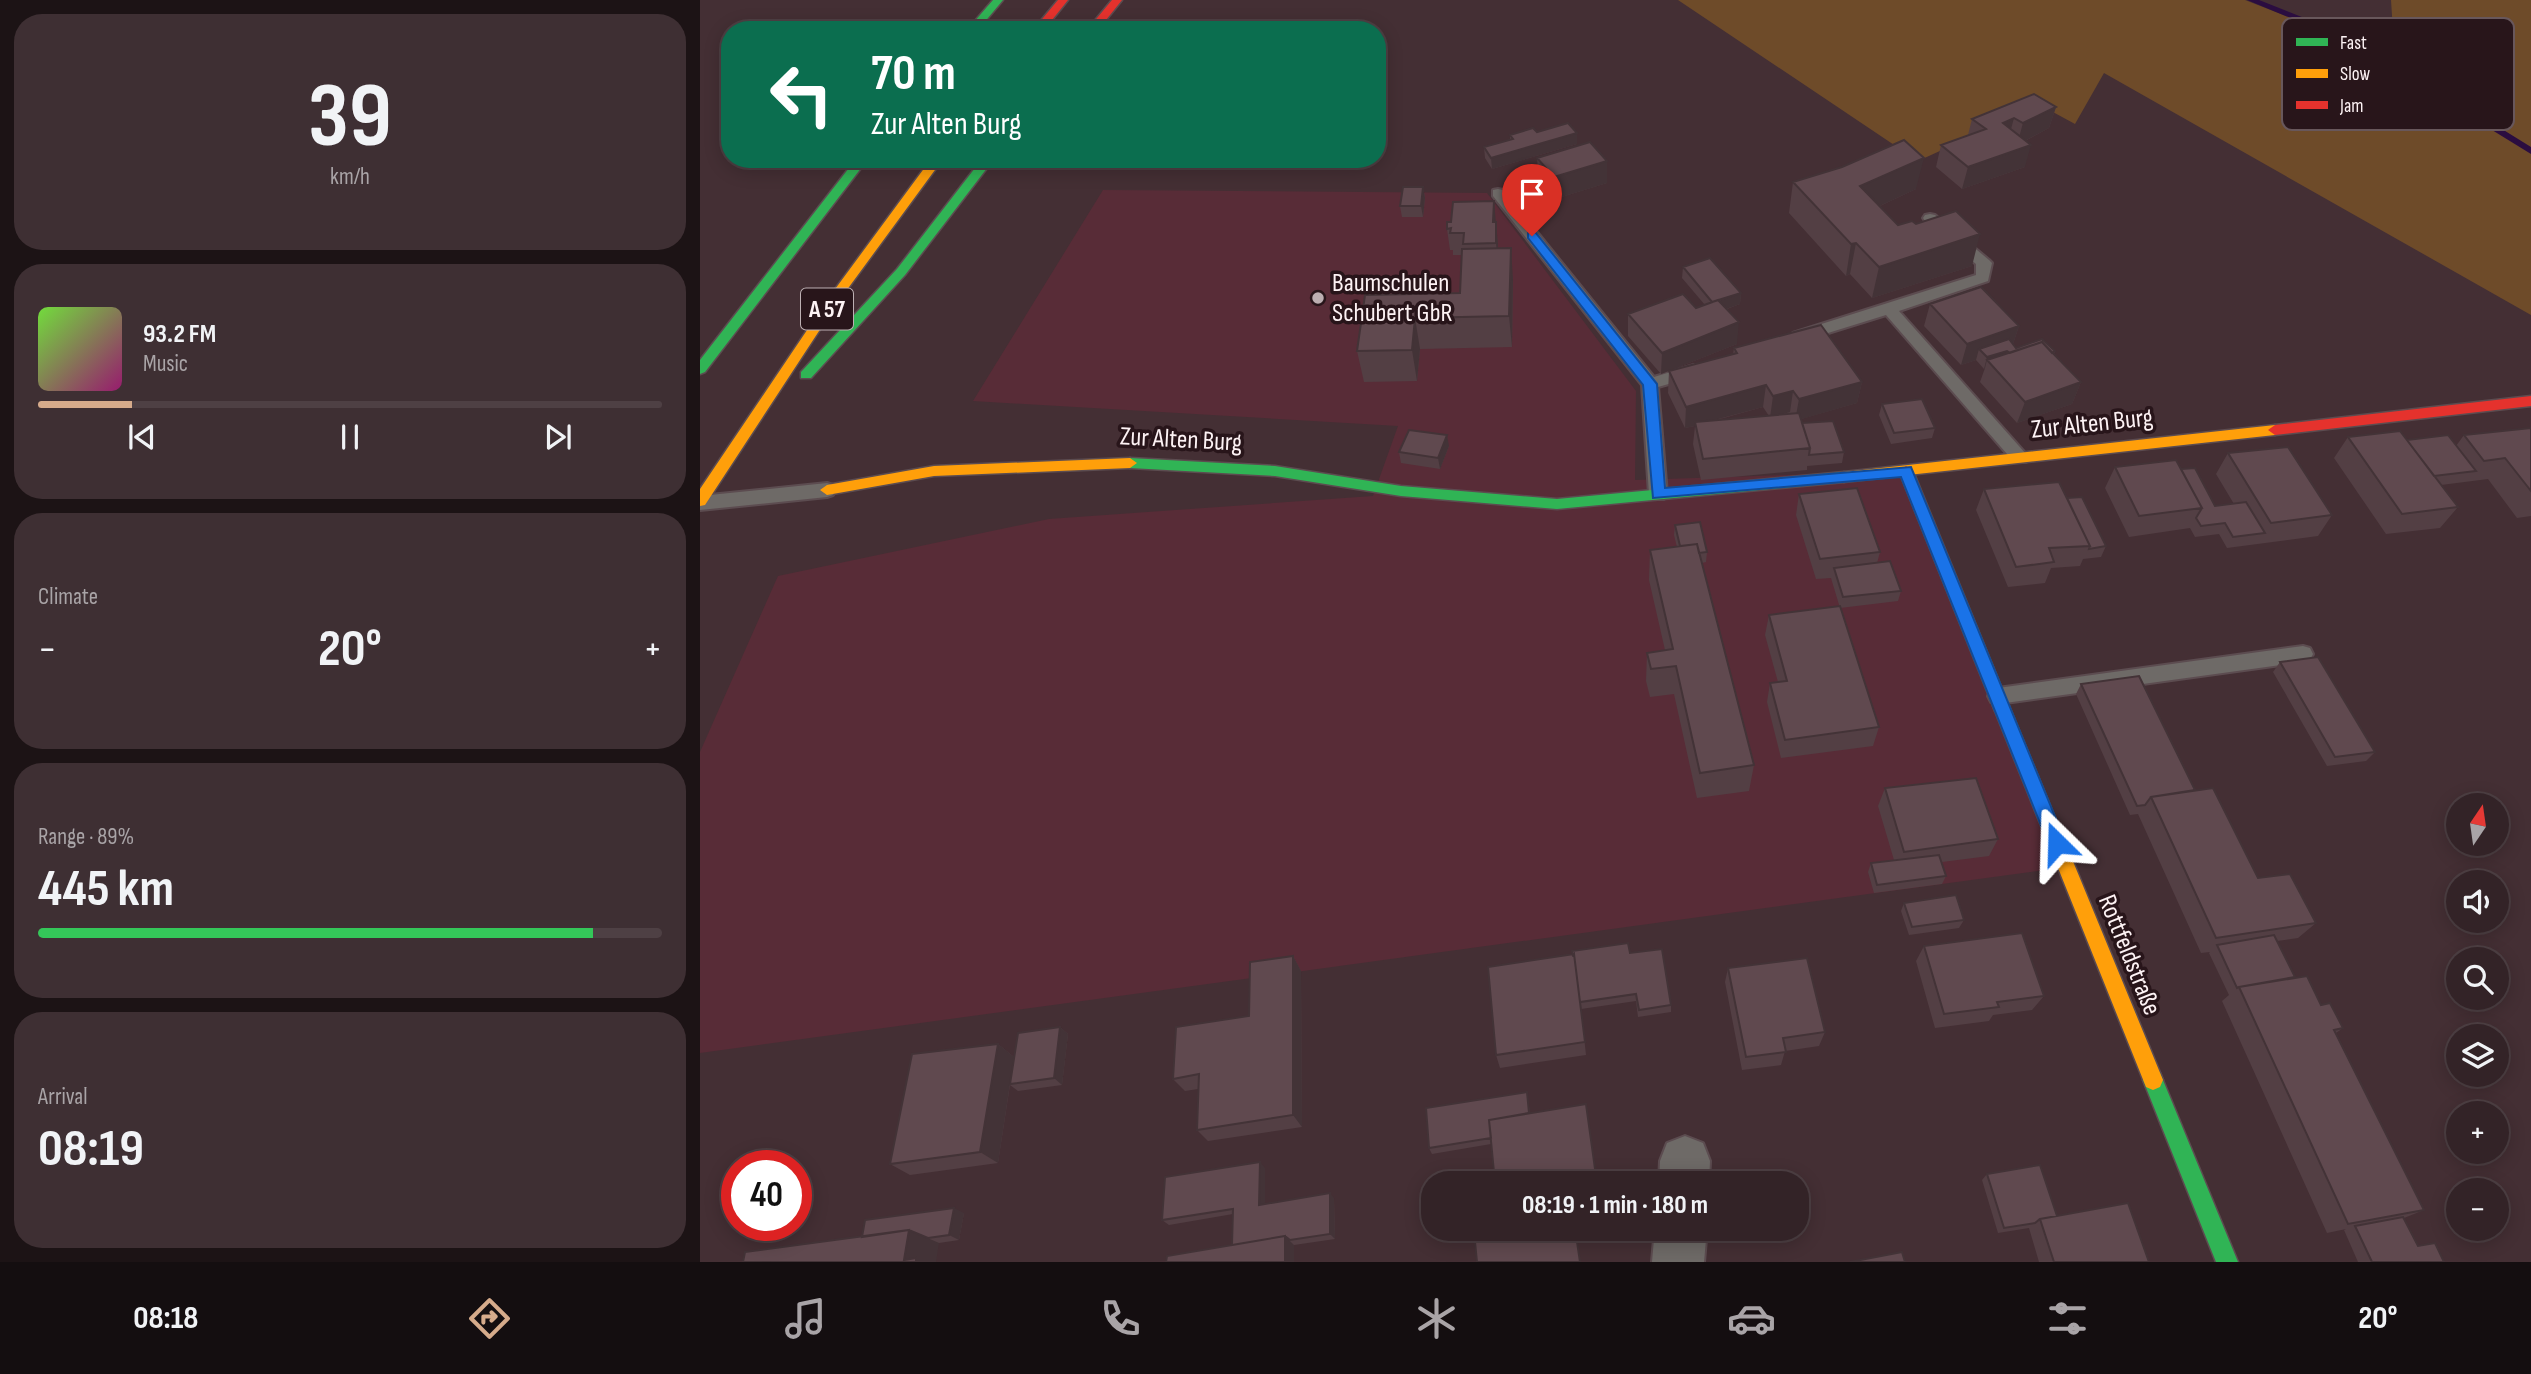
<!DOCTYPE html>
<html lang="en">
<head>
<meta charset="utf-8">
<style>
	body { margin:0; font-family:"Sofia Sans Condensed",sans-serif; background:#3e2f33; color:#f1f3f6; height:100vh; display:flex; flex-direction:column; font-size:26px; white-space:nowrap }
	* { box-sizing:border-box; margin:0 }
	p { font-size:23px; color:#a9a4a7 }
	.icon { flex:none; width:38px; height:38px; fill:none; stroke:currentColor; stroke-width:2; stroke-linecap:round; stroke-linejoin:round }
	.map { position:relative; flex:1; overflow:hidden }
	.details { display:flex; flex-direction:column; gap:14px; padding:14px; background:#1c1315; width:700px }
	.details>* { flex:none }
	.banner { position:absolute; left:21px; top:21px; width:665px; height:147px; border-radius:28px; box-shadow:0 4px 18px #0003,0 0 0 2px #4e4044; background:#0b6e4f; color:#fff; overflow:hidden }
	.needle { width:46px; rotate:13deg }
	.controls { position:absolute; left:1746px; top:793px; display:grid; gap:14px }
	.controls a { display:grid; place-items:center; width:63px; height:63px; border-radius:50%; background:#332327; box-shadow:0 4px 18px #0003,0 0 0 2px #4e4044; font-size:35px }
	.speed { position:absolute; left:21px; top:1150px; display:flex; gap:14px; font-size:35px; font-weight:700; text-align:center }
	.speed>* { display:grid; place-content:center; width:91px; height:91px; border-radius:50%; background:#332327; box-shadow:0 4px 18px #0003,0 0 0 2px #4e4044; line-height:1 }
	.speed .limit { border:10px solid #d22; background:#fff; color:#111 }
	.pin { position:absolute; display:grid; place-items:center; width:60px; height:60px; color:#fff; margin:-72px -30px; border-radius:50% 50% 50% 0; rotate:-45deg; box-shadow:0 0 7px #0007 }
	.pin .icon { rotate:45deg }
	.me { position:absolute; width:77px; margin:-38px; rotate:338deg; stroke-linejoin:round; filter:drop-shadow(0 0 5px #0008) }
	.turn { display:flex; align-items:center; gap:24px; height:147px; padding:0 35px; font-size:32px }
	.turn .icon { width:91px; height:91px; stroke-width:2.5 }
	.turn b { display:block; font-size:49px; line-height:60px }
	.big { font-size:52px; font-weight:700; line-height:1.1 }
	.details .tile { flex:1; display:flex; flex-direction:column; justify-content:center; gap:10px; min-width:0; padding:0 24px; border-radius:28px; background:#3e2f33 }
	.details .dial { align-items:center; gap:0 }
	.dial b { font-size:91px; line-height:1 }
	.song { display:flex; align-items:center; gap:21px }
	.cover { width:84px; height:84px; border-radius:10px; background:linear-gradient(135deg,hsl(100 70% 55%),hsl(320 70% 35%)) }
	.played { height:7px; border-radius:4px; background:linear-gradient(90deg,#d6ab8b 15%,#4e4044 15%) }
	.keys { display:flex; justify-content:space-around; direction:ltr }
	.heat { display:flex; justify-content:space-between; align-items:center; font-size:38px; direction:ltr }
	.charge { height:10px; border-radius:5px; background:linear-gradient(90deg,#34c759 89%,#4e4044 0) }
	.trip { position:absolute; left:721px; top:1171px; width:388px; height:70px; border-radius:28px; background:#332327; box-shadow:0 4px 18px #0003,0 0 0 2px #4e4044; font-weight:700; line-height:70px; text-align:center }
	.tabs { display:flex; height:112px; justify-content:space-around; align-items:center; background:#140e10; color:#a9a4a7 }
	.tabs .icon { width:49px; height:49px }
	.tabs .current { color:#d6ab8b }
	.tabs b { font-size:32px; color:#f1f3f6 }
	main { display:flex; flex:1; min-height:0 }
	.map>svg:first-child { display:block }
	.built { fill:#582c37 }
	.green { fill:#6e4b29 }
	.lines { fill:none; stroke-linecap:round; stroke-linejoin:round }
	.stream { fill:#2b0d40; fill-rule:evenodd }
	.lane-casing { stroke:#5c4c50; stroke-width:4 }
	.street-casing { stroke:#5c4c50; stroke-width:4 }
	.fast-casing { stroke:#5c4c50; stroke-width:3 }
	.slow-casing { stroke:#5c4c50; stroke-width:3 }
	.jam-casing { stroke:#5c4c50; stroke-width:3 }
	.lane { fill:#6e6a67; fill-rule:evenodd }
	.street { fill:#6e6a67; fill-rule:evenodd }
	.fast { fill:#30b455; fill-rule:evenodd }
	.slow { fill:#ff9f0a; fill-rule:evenodd }
	.jam { fill:#e5322d; fill-rule:evenodd }
	.wall { fill:#533f44; fill-rule:evenodd }
	.shaded-wall { fill:#433337 }
	.building { fill:#60494f; stroke:#433337; stroke-width:2 }
	.route { fill:#1a73e8; stroke:#114b97; stroke-width:2 }
	.poi-dot { fill:#bcaeb1; stroke:#28151a; stroke-width:2.5 }
	.labels { text-anchor:middle; dominant-baseline:central; stroke-width:7; stroke-linejoin:round; paint-order:stroke }
	.shield { fill:#28151a; stroke:#bdb0b3; stroke-width:2 }
	.shield-label { font-size:24px; font-weight:bold; fill:#fdf2f4 }
	.poi-label { font-size:26px; fill:#fdf2f4; stroke:#28151a; text-anchor:start }
	.street-label { font-size:26px; fill:#fdf2f4; stroke:#28151a }
	.key { fill:#28151a; stroke:#68575b; stroke-width:2 }
	.key-label { font-size:19px; fill:#fdf2f4 }
</style>
</head>
<body>
<main>
<section class="details">
<div class="tile dial"><b>39</b><p>km/h</p></div>
<div class="tile">
<div class="song"><i class="cover"></i><div><b>93.2 FM</b><p>Music</p></div></div>
<div class="played"></div>
<div class="keys"><svg class="icon" aria-label="previous" viewBox="0 0 24 24"><path d="M18 5L8 12l10 7zM5 5v14"/></svg><svg class="icon" aria-label="pause" viewBox="0 0 24 24"><path d="M8 5v14M16 5v14"/></svg><svg class="icon" aria-label="next" viewBox="0 0 24 24"><path d="M6 5l10 7-10 7zM19 5v14"/></svg></div>
</div>
<div class="tile"><p>Climate</p>
<div class="heat"><a>−</a><b class="big">20°</b><a>+</a></div>
</div>
<div class="tile"><p>Range · 89%</p><b class="big">445 km</b><div class="charge"></div></div>
<div class="tile"><p>Arrival</p><b class="big">08:19</b></div>
</section>
<div class="map">
<svg width="1831" height="1262" viewBox="0 0 1831 1262">
	<rect width="100%" height="100%" fill="#442f34"/>
	<path class="built" d="M403,190L787,193L936,391L935,480L1206,471L1367,867L0,1053V752L78,576L349,519L673,496L698,426L273,401Z"/>
	<path class="green" d="M978,0H1545L1648,40L1680,56L1694,47L1691,0H1831V315L1404,73L1375,124L1340,105L1218,161Z"/>
	<g class="lines">
		<path class="stream" d="M1547,0H1559L1655,38L1831,147V154L1649,42Z"/>
		<defs>
			<path id="lane" d="M798,189L803,190L954,377L994,365L1002,371L1000,375L958,387L967,494L964,499H952L949,494L942,385L793,196V190Z
				M1230,214L1235,215L1289,260L1292,263L1288,281L1199,311L1326,454L1329,458L1326,462H1314L1186,315L1099,342L1091,337L1093,333L1276,275V264L1225,221L1223,218L1225,215Z
				M127,483L133,485L136,490L133,495L127,497L0,510V496Z
				M1603,646L1610,648L1613,654L1610,660L1603,662L1298,704L1291,702L1288,696L1291,690L1298,688Z"/>
			<path id="street" d="M985,1136L1003,1143L1010,1161L1009,1183H959L960,1161L967,1143Z
				M955,1228H1007L1004,1262H952Z"/>
			<path id="fast" d="M293,0H303L278,30H267Z
				M156,159H168L5,372L0,374V360Z
				M282,159H294L205,275L111,378H101V372L197,269Z
				M430,458L575,466L701,486L857,499L1144,472L1151,477L1144,482L857,509L701,496L575,476L430,468L423,463Z
				M1453,1070L1460,1073L1538,1262H1516L1443,1080L1446,1073Z"/>
			<path id="slow" d="M231,159H243L138,302L5,505L0,506V489L130,296Z
				M1575,425L1582,430L1575,435L1144,482L1137,477L1144,472Z
				M430,458L437,463L430,468L234,476L127,495L120,490L127,485L234,466Z
				M1301,699L1307,701L1309,706L1463,1080L1460,1087L1453,1090L1446,1087L1293,706L1295,701Z"/>
			<path id="jam" d="M358,0H368L344,30H333Z
				M412,0H422L398,30H387Z
				M1831,396V406L1575,435L1568,430L1575,425Z
				M1206,466L1213,471L1309,706L1307,711L1301,713L1295,711L1199,471Z"/>
		</defs>
		<use href="#lane" class="lane-casing"/>
		<use href="#street" class="street-casing"/>
		<use href="#fast" class="fast-casing"/>
		<use href="#slow" class="slow-casing"/>
		<use href="#jam" class="jam-casing"/>
		<use href="#lane" class="lane"/>
		<use href="#street" class="street"/>
		<use href="#fast" class="fast"/>
		<use href="#slow" class="slow"/>
		<use href="#jam" class="jam"/>
	</g>
	<path class="wall" d="M1356,107L1349,128L1325,141V167L1262,189L1236,167L1241,145L1268,135L1272,119Z
		M837,132L877,144L792,169L785,158L784,147L810,140V135Z
		M837,158L907,161V183L855,199L839,180Z
		M1093,182L1216,189L1180,206L1198,225L1272,266L1172,298L1150,274L1146,276L1089,213Z
		M723,187L725,198L723,217H702L700,206Z
		M796,222L798,248L813,279L812,347L720,349L717,381L664,382L657,351L665,295L760,293L762,255H753V250H750L747,229Z
		M983,267L1041,293L1040,304L1027,309L1037,344L961,374L928,336V314L996,308L1005,305L982,278Z
		M1230,304L1319,326L1313,344L1316,348L1355,351L1354,354L1381,382L1372,404L1317,423L1280,382L1285,368L1284,369L1276,360L1261,365L1224,326Z
		M1034,348L1162,382L1157,403L1101,419L1102,423L1144,452L1142,463L1107,466V470L1001,480L993,444L995,426L985,428L968,393L969,371L1033,354ZM1063,407L1069,416L1013,421Z
		M1182,404L1235,428L1232,438L1191,444L1179,415Z
		M1831,428V516L1817,518L1788,479L1741,485L1758,507L1740,528L1686,534L1634,458L1648,437L1707,440L1756,446L1764,435Z
		M749,446L740,469L701,463L699,452Z
		M1528,453L1632,515L1618,536L1527,548L1519,534L1495,537L1490,528L1429,537L1405,488L1415,467L1481,469L1515,506L1534,504L1516,474Z
		M1284,489L1367,498L1406,546L1401,557L1383,559L1380,566L1351,568L1345,583L1308,587L1276,510Z
		M1099,494L1180,552L1177,563L1201,591L1198,601L1140,608L1131,578L1116,579L1096,515Z
		M975,525L1007,552L1006,562L1002,563L1054,765L1049,791L997,798L974,694L950,697L946,681L947,653L965,650L949,580L950,550L977,547L974,535Z
		M1069,615L1179,727L1173,746L1081,758L1067,702L1070,683L1078,682L1065,635Z
		M1580,662L1675,752L1666,761L1627,766L1573,672Z
		M1381,684L1495,790L1558,878L1616,923L1598,938L1577,941L1595,977L1643,1028L1636,1033L1724,1210L1704,1218L1718,1246L1744,1262H1658L1644,1230L1646,1229L1627,1233L1522,1001L1529,995L1509,953L1510,952L1501,953L1438,814L1430,815L1376,694Z
		M1185,788L1298,839L1289,856L1242,862L1246,876L1242,884L1174,893L1168,872L1171,863L1194,860L1178,806Z
		M1204,903L1264,920L1259,928L1209,935L1201,911Z
		M1224,946L1344,996L1332,1010L1293,1015L1289,1021L1235,1028L1216,961Z
		M930,953L971,1005V1012L938,1017L936,1001L881,1009L886,1055L800,1068L796,1055Z
		M593,956L601,971L602,1127L508,1141L497,1130L498,1089L485,1091L473,1079L549,1016Z
		M1028,968L1125,1032L1119,1046L1085,1051L1081,1065L1042,1070L1025,982Z
		M360,1027L368,1034L362,1085L318,1091L310,1085L298,1163L210,1175L190,1164L298,1044L314,1057Z
		M827,1092L830,1113L791,1144L732,1154L729,1148Z
		M565,1168V1204L634,1198L635,1239L594,1245V1262H466L532,1245L533,1214L469,1225L462,1220Z
		M1287,1174L1357,1216L1449,1262H1339L1329,1228L1298,1233L1282,1180Z
		M264,1213L259,1240L239,1243L162,1236Z
		M799,1228H882L801,1237Z"/>
	<path class="shaded-wall" d="M1356,107L1349,128L1317,145L1323,123Z
		M1314,118L1308,140L1303,123Z
		M877,133V144L792,169L791,158Z
		M1331,145L1325,167L1262,189L1268,167Z
		M1224,158L1216,189L1154,218L1160,186Z
		M907,161V183L855,199L854,177Z
		M723,187L725,198L723,217L721,206Z
		M794,201L796,223L795,244L793,222Z
		M796,222L798,244V265L796,243Z
		M1280,234L1272,266L1172,298L1179,267Z
		M1156,243L1150,274L1146,276L1151,244Z
		M811,248L813,279L812,347L809,316Z
		M1041,293L1040,304L1012,314L1013,303Z
		M715,318L720,349L717,381L712,350Z
		M1039,322L1037,344L961,374L962,353Z
		M1319,326L1312,347L1279,349L1276,360L1261,365L1267,344Z
		M1307,351L1304,362L1287,360L1285,368L1284,369L1287,357Z
		M1162,382L1157,403L1095,421L1099,399Z
		M1381,382L1372,404L1317,423L1325,402Z
		M1066,385L1063,407L996,425L995,422V426L985,428L986,407Z
		M1093,391L1090,412L1070,418L1073,396Z
		M747,435L749,446L740,469L738,458Z
		M593,956L601,971L602,1127L593,1115Z
		M360,1027L368,1034L362,1085L354,1078Z
		M298,1044L314,1057L298,1163L280,1152Z
		M560,1162L565,1168V1210L559,1205Z
		M630,1193L634,1198L635,1239L630,1234Z
		M254,1208L264,1213L259,1240L249,1235Z
		M209,1230L239,1243L236,1262H209L204,1260Z
		M585,1236L594,1245V1262H585Z"/>
	<path class="building" d="M1334,94L1356,107L1323,123L1314,118L1303,123L1331,145L1268,167L1241,145L1286,129L1272,119Z
		M868,123L877,133L791,158L784,147L813,139L810,135L833,128L837,132Z
		M1204,140L1224,158L1160,186L1198,225L1212,221L1216,224L1256,211L1280,234L1179,267L1156,243L1151,244L1093,182L1142,167Z
		M890,142L907,161L854,177L837,158Z
		M703,187H723L721,206H700Z
		M794,201L793,222H796V243L763,244L764,233H750L751,228L747,229V222H751L753,202Z
		M811,248L809,316L715,318L712,350L657,351L665,295L760,293L762,249Z
		M1010,258L1041,293L1012,302L983,267Z
		M1281,287L1319,326L1267,344L1230,304Z
		M983,294L996,308L1018,300L1039,322L962,353L928,314Z
		M1121,325L1162,382L1099,399L1093,391L1073,396L1066,385L986,407L969,371L1037,353L1034,348Z
		M1309,339L1316,348L1342,339L1355,351L1352,353L1342,342L1310,353L1307,351L1287,357L1279,349Z
		M1342,342L1381,382L1325,402L1287,360Z
		M1222,399L1235,428L1194,433L1182,404Z
		M1099,413L1110,448L1003,459L995,422Z
		M1133,421L1144,452L1109,455L1110,448L1102,423Z
		M1831,428V491L1805,458L1784,461L1764,435Z
		M709,430L747,435L738,458L699,452Z
		M1700,431L1758,507L1702,514L1648,437Z
		M1748,435L1776,471L1734,476L1707,440Z
		M1588,447L1632,515L1571,523L1528,453Z
		M1476,460L1502,508L1439,516L1415,467Z
		M1495,468L1515,506L1546,502L1565,533L1533,537L1525,523L1501,526L1496,518L1502,508L1481,469Z
		M1359,482L1390,546L1349,548L1354,562L1316,567L1284,489Z
		M1157,488L1180,552L1120,559L1099,494Z
		M1382,497L1406,546L1389,549L1390,546L1367,498Z
		M1000,522L1007,552L999,553L997,544L980,546L975,525Z
		M997,544L1054,765L1000,773L976,666L951,669L947,653L973,649L950,550Z
		M1190,561L1201,591L1143,597L1134,568Z
		M1140,606L1179,727L1085,740L1070,683L1087,681L1069,615Z
		M1618,657L1675,752L1635,757L1580,662Z
		M1439,676L1495,790L1451,797L1445,805L1437,806L1381,684Z
		M1276,778L1298,839L1204,852L1185,788Z
		M1513,788L1558,878L1590,874L1616,923L1516,938L1451,797Z
		M1239,855L1246,876L1177,885L1171,863Z
		M1256,895L1264,920L1212,927L1204,903Z
		M1322,933L1344,996L1297,1002L1299,1007L1244,1014L1224,946Z
		M1574,935L1595,977L1539,987L1537,988L1517,945Z
		M928,943L930,953L962,949L971,1005L939,1010L936,994L880,1002L874,954L873,955L872,951Z
		M874,954L885,1042L796,1055L788,967Z
		M593,956V1115L497,1130L499,1074L473,1079L476,1027L549,1016L550,962Z
		M1107,958L1125,1032L1083,1038L1086,1052L1046,1057L1028,968Z
		M1607,976L1621,1005L1630,1003L1643,1028L1634,1030L1724,1210L1648,1224L1539,987Z
		M360,1027L354,1078L310,1084L318,1033Z
		M298,1044L280,1152L190,1164L212,1054Z
		M827,1092L829,1113L789,1120L791,1138L729,1148L726,1108Z
		M886,1104L897,1183H795L789,1120Z
		M560,1162L559,1205L630,1193V1234L590,1240L585,1236L532,1245L533,1209L462,1220L465,1177Z
		M1340,1165L1357,1216L1340,1219L1335,1223L1304,1228L1287,1174Z
		M1428,1203L1449,1262H1354L1340,1219Z
		M254,1208L249,1235L228,1238L209,1230L162,1237L165,1220Z
		M1703,1217L1718,1246L1735,1243L1744,1262H1672L1655,1226Z
		M799,1228H829L800,1234Z
		M855,1228H875L880,1262H777L775,1242Z
		M209,1230L204,1260L216,1258V1262H43L45,1252Z
		M585,1236V1262H466L467,1256Z
		M1202,1252L1205,1262H1150Z"/>
	<path class="route" d="M832,232L836,233L957,384L965,488L1211,467L1366,843L1363,849L1357,851L1351,849L1348,843L1201,477L953,498L943,385L828,238V233Z"/>
	<circle class="poi-dot" cx="618" cy="298" r="7"/>
	<g class="labels">
		<rect class="shield" x="101" y="288.5" width="52" height="41" rx="5"/>
		<g class="shield-label">
			<text x="127" y="309">A 57</text>
		</g>
		<g class="poi-label">
			<text x="632" y="283">Baumschulen<tspan x="632" dy="30">Schubert GbR</tspan></text>
		</g>
		<g class="street-label">
			<text transform="translate(1392 424) rotate(-6)">Zur Alten Burg</text>
			<text transform="translate(481 440) rotate(3)">Zur Alten Burg</text>
			<text transform="translate(1429 955) rotate(68)">Rottfeldstraße</text>
		</g>
	</g>
	<rect x="1582" y="18" width="232" height="112" rx="10" class="key"/>
	<rect x="1596" y="38" width="32" height="8" fill="#30b455"/>
	<rect x="1596" y="69" width="32" height="9" fill="#ff9f0a"/>
	<rect x="1596" y="101" width="32" height="8" fill="#e5322d"/>
	<g class="key-label">
		<text x="1640" y="49">Fast</text>
		<text x="1640" y="80">Slow</text>
		<text x="1640" y="112">Jam</text>
	</g>
</svg>
<div class="controls">
<a><svg class="needle" viewBox="-14 -14 28 28"><path d="M0-13l5 13h-10z" fill="#e53935"/><path d="M0 13l5-13h-10z" fill="#a9a4a7"/></svg></a>
<a><svg class="icon" aria-label="sound" viewBox="0 0 24 24"><path d="M4 9h4l5-4v14l-5-4H4zM17 9q2 3 0 6"/></svg></a>
<a><svg class="icon" aria-label="search" viewBox="0 0 24 24"><circle cx="10" cy="10" r="6"/><path d="M15 15l6 6"/></svg></a>
<a><svg class="icon" aria-label="layers" viewBox="0 0 24 24"><path d="M12 4l9 5-9 5-9-5zM3 14l9 5 9-5"/></svg></a>
<a>+</a>
<a>−</a>
</div>
<div class="speed"><div class="limit">40</div></div>
<div class="pin" style="left:832px;top:236px;background:#d93025"><svg class="icon" aria-label="arrive" viewBox="0 0 24 24"><path d="M6 21V4h12l-3 4 3 4H6"/></svg></div>
<svg class="me" style="left:1357px;top:843px" viewBox="-20 -20 40 40"><path d="M0-17L14 15 0 8-14 15z" fill="#1a73e8" stroke="#fff" stroke-width="4"/></svg>
<div class="trip">08:19 · 1 min · 180 m</div>
<div class="banner">
<div class="turn"><svg class="icon" aria-label="left" viewBox="0 0 24 24"><path d="M17 20v-9H6M10 6l-5 5 5 5"/></svg><div><b>70 m</b>Zur Alten Burg</div></div>
</div>
</div>
</main>
<nav class="tabs">
<b>08:18</b>
<svg class="icon current" aria-label="directions" viewBox="0 0 24 24"><path d="M12 3l9 9-9 9-9-9zM9 14v-3h6M13 9l2 2-2 2"/></svg>
<svg class="icon" aria-label="music" viewBox="0 0 24 24"><path d="M9 18V5l10-2v13"/><circle cx="6" cy="18" r="3"/><circle cx="16" cy="16" r="3"/></svg>
<svg class="icon" aria-label="phone" viewBox="0 0 24 24"><path d="M5 4h4l2 5-3 2q2 4 5 5l2-3 5 2v4C11 20 4 13 5 4z"/></svg>
<svg class="icon" aria-label="climate" viewBox="0 0 24 24"><path d="M12 3v18M4 7l16 10M4 17L20 7"/></svg>
<svg class="icon" aria-label="car" viewBox="0 0 24 24"><path d="M5 17H2v-5l4-1 3-4h7l3 4 3 1v5h-3M9 17h6M6 11h13"/><circle cx="7" cy="17" r="2"/><circle cx="17" cy="17" r="2"/></svg>
<svg class="icon" aria-label="filters" viewBox="0 0 24 24"><path d="M4 7h16M4 17h16"/><circle cx="9" cy="7" r="2"/><circle cx="15" cy="17" r="2"/></svg>
<b>20°</b>
</nav>
</body>
</html>
